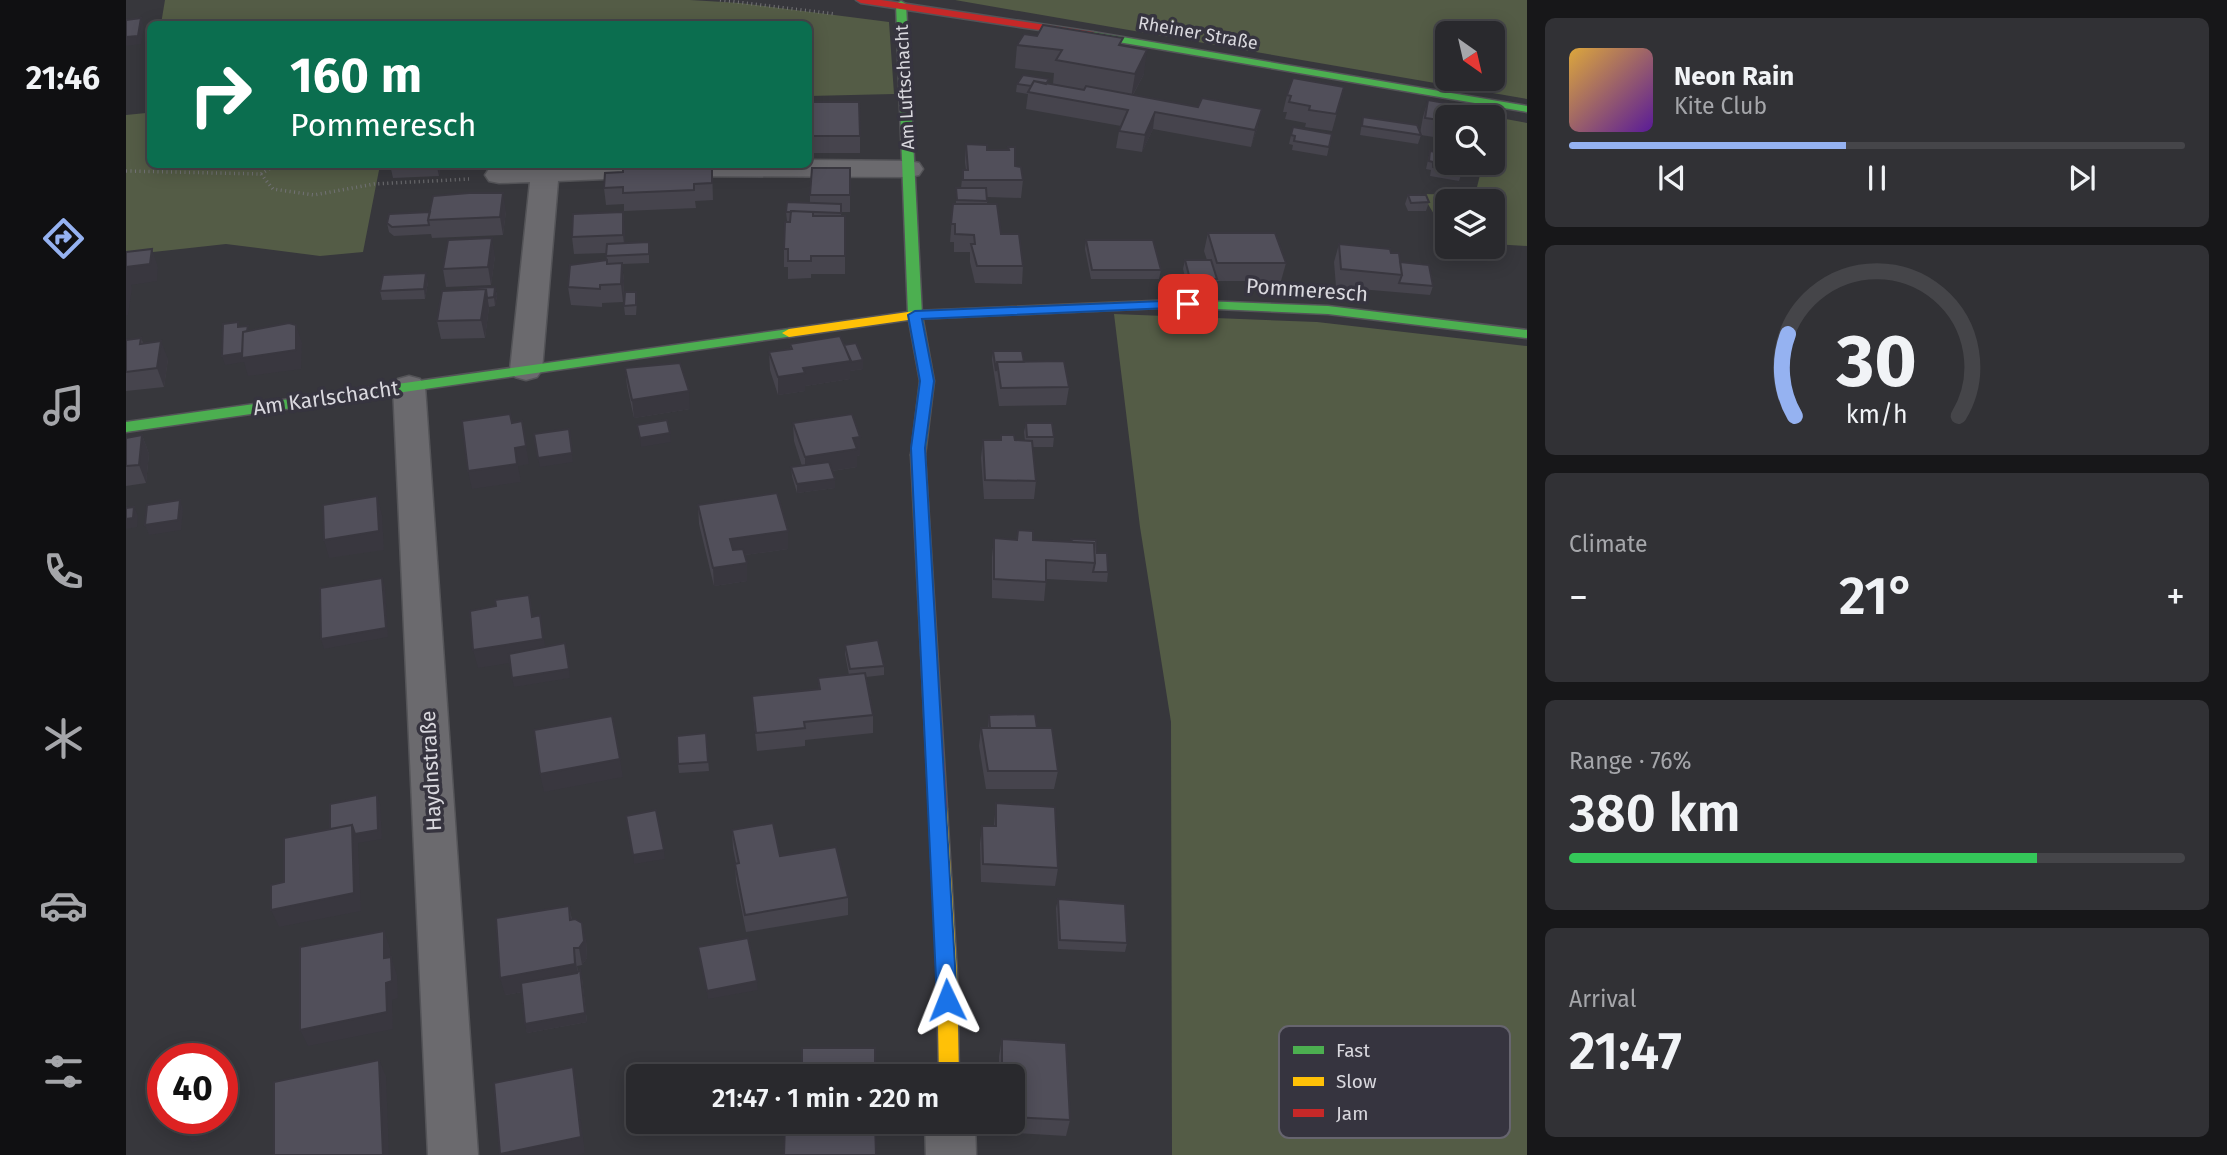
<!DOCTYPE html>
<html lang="en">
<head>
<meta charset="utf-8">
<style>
	body { margin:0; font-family:"Fira Sans",sans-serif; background:#313135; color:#f1f3f6; height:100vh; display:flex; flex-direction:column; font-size:26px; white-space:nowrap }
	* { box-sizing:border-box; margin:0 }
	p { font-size:23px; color:#a5a6aa }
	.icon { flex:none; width:38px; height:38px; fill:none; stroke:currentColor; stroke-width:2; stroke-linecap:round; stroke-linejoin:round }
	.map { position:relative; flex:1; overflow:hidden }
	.panel { display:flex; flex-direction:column; gap:18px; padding:18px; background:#171719; width:700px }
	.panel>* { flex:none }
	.hud { position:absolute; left:21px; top:21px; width:665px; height:147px; border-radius:10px; box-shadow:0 4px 18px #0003,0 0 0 2px #454549; background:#0b6e4f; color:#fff; overflow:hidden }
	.needle { width:46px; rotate:146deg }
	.controls { position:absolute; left:1309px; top:21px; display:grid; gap:14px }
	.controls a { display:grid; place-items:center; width:70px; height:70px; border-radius:10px; background:#29292d; box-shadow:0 4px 18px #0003,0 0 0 2px #454549; font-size:35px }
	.speed { position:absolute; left:21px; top:1043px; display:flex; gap:14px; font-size:35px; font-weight:700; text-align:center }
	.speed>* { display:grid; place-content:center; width:91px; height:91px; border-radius:50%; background:#29292d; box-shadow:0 4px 18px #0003,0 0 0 2px #454549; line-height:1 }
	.speed .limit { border:10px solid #d22; background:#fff; color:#111 }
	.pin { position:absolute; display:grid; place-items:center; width:60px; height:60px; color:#fff; margin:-30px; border-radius:14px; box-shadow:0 4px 10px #0006 }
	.me { position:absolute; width:77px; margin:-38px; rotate:358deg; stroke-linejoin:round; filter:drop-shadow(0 0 5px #0008) }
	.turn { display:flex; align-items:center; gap:24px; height:147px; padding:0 28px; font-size:32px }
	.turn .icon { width:91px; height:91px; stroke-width:2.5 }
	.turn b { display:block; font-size:49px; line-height:60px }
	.big { font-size:52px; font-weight:600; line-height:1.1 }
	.panel .tile { flex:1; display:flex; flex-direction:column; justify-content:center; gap:10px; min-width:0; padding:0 24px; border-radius:10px; background:#313135 }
	.panel .dial { align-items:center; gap:0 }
	.dial svg { height:182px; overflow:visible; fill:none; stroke:#454549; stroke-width:7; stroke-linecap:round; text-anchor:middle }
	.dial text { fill:#f1f3f6; stroke:none }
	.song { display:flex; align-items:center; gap:21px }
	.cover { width:84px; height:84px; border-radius:10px; background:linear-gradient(135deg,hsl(40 70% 55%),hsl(270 70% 35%)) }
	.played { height:7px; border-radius:4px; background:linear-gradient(90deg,#95b2f1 45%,#454549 45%) }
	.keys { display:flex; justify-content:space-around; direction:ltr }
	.heat { display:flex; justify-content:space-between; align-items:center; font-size:38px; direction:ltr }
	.charge { height:10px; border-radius:5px; background:linear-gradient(90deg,#34c759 76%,#454549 0) }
	.trip { position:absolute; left:500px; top:1064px; width:399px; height:70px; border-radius:10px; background:#29292d; box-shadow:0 4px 18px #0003,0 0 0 2px #454549; font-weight:600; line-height:70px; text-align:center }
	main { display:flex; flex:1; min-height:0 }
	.dock { display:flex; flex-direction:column; width:126px; justify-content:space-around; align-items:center; background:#101012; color:#a5a6aa }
	.dock .icon { width:49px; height:49px }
	.dock .active { color:#95b2f1 }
	.dock b { font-size:32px; color:#f1f3f6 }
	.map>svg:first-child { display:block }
	.green { fill:#545c46; fill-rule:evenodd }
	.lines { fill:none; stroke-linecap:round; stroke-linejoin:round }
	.street-casing { stroke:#545458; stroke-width:3 }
	.fast-casing { stroke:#545458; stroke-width:3 }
	.slow-casing { stroke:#545458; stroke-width:3 }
	.jam-casing { stroke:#545458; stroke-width:3 }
	.path { stroke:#727275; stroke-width:3.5; stroke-dasharray:1 3.5; stroke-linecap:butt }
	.street { fill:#6b6a6e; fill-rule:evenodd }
	.fast { fill:#4caf50; fill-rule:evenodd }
	.slow { fill:#ffc107; fill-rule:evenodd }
	.jam { fill:#c62828; fill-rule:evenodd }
	.wall { fill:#46444d }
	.shaded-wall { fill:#39373f }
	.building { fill:#514f5a; stroke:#39373f; stroke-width:2 }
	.route { fill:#1a73e8; stroke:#114b97; stroke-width:2 }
	.labels { text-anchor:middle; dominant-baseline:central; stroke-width:7; stroke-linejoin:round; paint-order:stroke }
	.far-street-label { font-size:18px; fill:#d9d8de; stroke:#36343f }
	.street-label { font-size:21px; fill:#d9d8de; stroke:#36343f }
	.key { fill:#36343f; stroke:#67656f; stroke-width:2 }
	.key-label { font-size:19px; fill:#d9d8de }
</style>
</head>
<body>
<main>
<nav class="dock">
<b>21:46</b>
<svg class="icon active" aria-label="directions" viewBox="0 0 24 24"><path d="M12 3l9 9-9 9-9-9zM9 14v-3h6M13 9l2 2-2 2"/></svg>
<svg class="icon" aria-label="music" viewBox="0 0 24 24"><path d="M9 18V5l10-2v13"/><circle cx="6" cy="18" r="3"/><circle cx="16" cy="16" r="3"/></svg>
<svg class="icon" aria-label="phone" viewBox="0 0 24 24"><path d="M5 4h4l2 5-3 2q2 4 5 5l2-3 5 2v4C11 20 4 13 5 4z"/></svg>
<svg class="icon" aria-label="climate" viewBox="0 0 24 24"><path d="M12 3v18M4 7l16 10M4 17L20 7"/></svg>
<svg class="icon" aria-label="car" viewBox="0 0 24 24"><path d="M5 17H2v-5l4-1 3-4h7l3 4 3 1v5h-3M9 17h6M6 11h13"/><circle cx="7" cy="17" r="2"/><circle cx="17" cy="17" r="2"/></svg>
<svg class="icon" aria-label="filters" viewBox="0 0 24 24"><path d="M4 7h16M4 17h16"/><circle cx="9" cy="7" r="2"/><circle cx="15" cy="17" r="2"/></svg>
</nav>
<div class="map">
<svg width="1401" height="1155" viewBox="0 0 1401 1155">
	<rect width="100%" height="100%" fill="#37373c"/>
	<path class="green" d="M39,0H564L614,3L763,22L768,94L683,96L682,24H35Z
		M829,0H1401V99ZM1321,33H1367V79H1321Z
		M24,86V164L254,165L237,252L194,256L100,244L0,255V115L20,113Z
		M1369,117L1401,123V246L1367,244V201H1321V236L1296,194L1349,195L1357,163H1367Z
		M988,314L1191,322L1401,346V1155H1046L1045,722L1014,527Z"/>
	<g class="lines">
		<defs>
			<path id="street" d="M682,160L783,161L793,163L797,169L793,175L783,177L549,176L432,181L416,370L411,377L400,380L389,377L384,370L404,182L373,183L363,181L359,175L363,169L431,164H682Z
				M283,376L294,379L299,386L352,1155H302L267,386L272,379Z
				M799,1122H849L850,1155H800Z"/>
			<path id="fast" d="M775,1L780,4L796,315L808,381L799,455L792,460L785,455L794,381L782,315L770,4Z
				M967,32L1401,106V112L963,37L962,35Z
				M1051,300L1202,306L1401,330V338L1202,314L1046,307L1044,304Z
				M663,329L668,330V336L0,432V422Z"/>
			<path id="slow" d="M1051,300L1058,304L1056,307L789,319L663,337L656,333L663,329L789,311Z
				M812,802L818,804L821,809L831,974L833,1076H813L811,974L803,809L806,804Z"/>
			<path id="jam" d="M730,0H755L967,32L972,35L967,38L735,3Z
				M792,450L799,455L821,809L818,814L812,816L806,814L803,809L785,455Z"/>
		</defs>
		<use href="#street" class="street-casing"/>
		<use href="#fast" class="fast-casing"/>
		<use href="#slow" class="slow-casing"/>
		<use href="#jam" class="jam-casing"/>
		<path class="path" d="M594,0L709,14
			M0,171L135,174L147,189L188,195L248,184L343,179
			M135,174L151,164"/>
		<use href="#street" class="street"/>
		<use href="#fast" class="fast"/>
		<use href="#slow" class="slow"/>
		<use href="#jam" class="jam"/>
	</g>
	<path class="wall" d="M911,36L996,46L1018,74L1007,95L1132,126L1125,147L1027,129L1016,152L990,148L993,131L995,126L900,109L902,94L890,92L891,84H922L958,90L927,84L928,73L889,68L891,45Z
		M1218,87L1206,131L1179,127L1180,123L1159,119L1161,112H1157L1161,95Z
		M1302,100L1321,117V152L1317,151L1320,139L1295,135L1292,144L1234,135L1237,117L1294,133L1297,117Z
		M682,102L734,136V153H682Z
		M1167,127L1203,147L1201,156L1166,150L1167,145L1163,144Z
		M840,144L861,150H882V147L889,166L897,180L895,198L861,197V204L875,234L897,266L896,284L849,283L844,262V252H828V242H824L827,204H830V188H835L837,170H840L839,162Z
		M1304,151L1336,172L1333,181L1304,176L1305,170L1300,169Z
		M267,164H322L314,165L313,176L267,178L265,169Z
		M724,168V212H715V216H719V274H685V278L662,279V267H658V249L664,221H661L660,212L684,203V195Z
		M568,169H586L587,200L569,201L570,208L498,211V204L480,205L478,188Z
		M1282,195L1303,202L1300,211H1282L1279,204Z
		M380,211L377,235L306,238L305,234L268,236L263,232L261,223Z
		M499,230V243L523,242V263L496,264L498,281L497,302L476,303V307L445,305L442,287L481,260L480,253L448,254L446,237Z
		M1082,233L1160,263L1155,281H1091L1089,288H1062L1057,269L1059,260H1081L1078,251Z
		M960,240L1035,270L1033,279H965L959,249Z
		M1213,244L1265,253L1274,262L1307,286L1304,295L1210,287L1208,262Z
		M369,256L365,285L320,287L317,269Z
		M302,282L299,299L256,300L254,291Z
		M369,287L371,296L369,306L363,307L359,338L315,339L311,321Z
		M511,301L510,315H499L498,306Z
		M15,338L17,343L42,359L38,387L0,391V340Z
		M664,344L718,345L737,360V369L724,371V379L679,386V391L652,395L644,370L643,352L664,350Z
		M867,351L898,362L943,387L940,405L873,406L866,360Z
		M499,368L564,409L508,418L501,386Z
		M667,423L734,437V455L731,456V467L706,471L709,488L671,493L666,476L665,467L676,466L668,441Z
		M900,423L928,437L927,447H906L910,481L908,499H858L855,458L857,440H874L875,435L889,440L899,441L898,432Z
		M16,435L23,454L20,483L0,486V488V438Z
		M572,505L662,531V549L619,555L621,581L588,586L573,524Z
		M892,530L907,540L945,542V539L971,553L982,572L981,582L920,579L918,601L866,598V557L868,538L890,540Z
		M719,645L758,666V675L740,677L747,715V733L679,740V746L631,751L627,714L626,696L693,689L692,678L723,675L719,654Z
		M863,715L911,728L932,771L928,789H860L853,746L855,728H862Z
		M580,733L583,771L553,773L552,764Z
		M870,803L932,868L929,886L855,882L854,844L856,826H868Z
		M606,830L722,897V915L620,932L610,881L609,864L610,863L607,848Z
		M932,899L1001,943L999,952L932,949L930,908Z
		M443,906L446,920L460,940L461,958L456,965L451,966L452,972L456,978L461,1022L401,1033L396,992L379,995Z
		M876,1039L944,1120L940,1136L874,1132V1122H887V1076H859L860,1068L873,1069V1056Z"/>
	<path class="shaded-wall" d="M15,18L18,27L15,44L0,46V37Z
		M1021,50L1018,74L1005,98L1009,74Z
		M1136,109L1132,126L1125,147L1129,130Z
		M1029,112L1027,129L1016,152L1019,135Z
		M311,164L314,165L313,176L311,167Z
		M330,164H350L330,167Z
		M377,193L380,211L377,235L374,217Z
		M497,212L499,230V252L497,235Z
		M366,238L369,256L365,285L362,267Z
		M26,249L32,267L31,281L5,285L6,288L2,315L0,316V267Z
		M496,263L498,281L497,302L495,284Z
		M300,273L302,282L299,299L298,289Z
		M369,287L371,296L369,306L368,297Z
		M360,289L363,307L359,338L355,320Z
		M170,325L176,343L175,369L122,376L118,362L99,365L96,356L122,326L124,335Z
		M35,341L42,359L38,387L31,368Z
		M737,360V369L724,371V379L679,386V391L652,395V377L677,368Z
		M563,391L564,409L508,418L506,400Z
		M396,421L403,464L392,466L395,482L346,489L342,471L389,448Z
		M443,429L447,462L414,467L412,458Z
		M544,433L545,442L515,447L514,438Z
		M16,435L23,454L20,483L13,465Z
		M734,437V455L731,456V467L679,475V457L727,438Z
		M709,479V488L671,493V484Z
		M251,496L256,515L258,550L203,558L198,540Z
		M54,500L57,509L55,530L23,535L19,525Z
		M8,507L12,516L11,527L0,529V519Z
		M662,531V549L605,557L604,539Z
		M621,563V581L588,586L587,568Z
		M256,578L259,587L262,637L198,649L195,639Z
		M414,615L421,657L352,668L347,650Z
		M443,669L444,678L388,687L386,678Z
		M494,759L497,777L418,792L414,774Z
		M251,795L254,804L256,839L232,843L235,911L153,927L145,910L226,825Z
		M538,850L539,859L508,864L507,855Z
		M456,923L460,940L461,958L456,965L453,948Z
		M258,931L264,948L265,976L258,958Z
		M448,948L453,982L379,995L374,978Z
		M265,957L271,975L272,998L266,1000L267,1029L182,1046L174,1030L260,983Z
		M454,969L461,1022L401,1033L399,1024Z
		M631,981L632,990L582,999L581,991Z
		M253,1060L260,1076L263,1155H255Z
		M447,1067L450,1083L459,1153L451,1155H374Z
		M78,1118H84L82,1138L66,1142L61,1134Z"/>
	<path class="building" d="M15,18L12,36L0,37V20Z
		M917,25L997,38L993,45L1021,50L1009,74L930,60L936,50L891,45L898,34L911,36Z
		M897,75L923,79L920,84L908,81L905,86L891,84Z
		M1167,78L1218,87L1210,114L1183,110L1184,106L1163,102L1165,96L1161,95Z
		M908,81L958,90L960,86L1072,107L1076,98L1136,109L1129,130L1029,112L1019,135L993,131L1002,110L902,92Z
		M1302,100L1354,109L1352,117H1321V121L1299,118Z
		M682,102H733L734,136H682Z
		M1237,117L1291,125L1295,135L1236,126Z
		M1167,127L1206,134L1203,147L1168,141L1169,136L1165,135Z
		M840,144L861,145V150H883L882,147H889V166L895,167L897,180H837V170H842Z
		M1304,151L1321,154V163H1337L1336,172L1307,167V162L1303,161Z
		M267,164H311V167L265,169Z
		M568,165V169H586V183L568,184V190L497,193V187L478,188L479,173L497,172V168Z
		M686,168H724V195H684Z
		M830,188H860L861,201L831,200Z
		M343,193H377L374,217L302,220L307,196Z
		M1282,195H1300L1303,202L1285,203Z
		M661,202L715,204V213L665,211V212H660Z
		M827,204H871L875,234H893L897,266H851L845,244H849L848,235L829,234V224H825Z
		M665,211L687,212V216H719V256H685V261H662V249H658L659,222H664Z
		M304,212L302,220L303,225L266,227L261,223L263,214Z
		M497,212V235L446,237L447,214Z
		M1082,233H1149L1160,263H1091Z
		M366,238L362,267L317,269L322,240Z
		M960,240H1027L1035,270H966Z
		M523,242V254L480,256L481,244Z
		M1213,244L1264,249L1265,253H1273L1276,275L1215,269Z
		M26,249L24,264L0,267V252Z
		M481,260V264L496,263L495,284L474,285V289L442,287L444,265Z
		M1059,260H1085L1091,279H1064Z
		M1274,262L1303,265L1307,286L1273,283L1276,275Z
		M300,273L298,289L254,291L257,275Z
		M369,287L368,297L361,298L360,289L342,290V288Z
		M360,289L355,320L311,321L316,291Z
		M499,292H510V305L498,306Z
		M112,322V327L122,326L121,331L117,332L116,353L96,356L97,324Z
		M163,323L170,325V350L116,358L117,332Z
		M714,336L725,361L677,368L679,373L652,377L643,352L666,349L664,344Z
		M15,338L14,344L35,341L31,368L0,372V340Z
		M730,343L737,360L725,362L718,345Z
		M867,351H896L898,362H871L870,371Z
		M938,361L943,387L875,388L871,362Z
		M554,363L563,391L506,400L499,368Z
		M384,414L386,423L396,421L400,446L389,448L391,464L342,471L336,421Z
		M726,414L734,437L727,438L731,449L679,457L667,423Z
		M541,420L544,433L514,438L511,425Z
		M900,423H926L928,437H901Z
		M443,429L446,453L412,458L408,434Z
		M16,435L13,465L0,466V438Z
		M875,435H888L889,440L906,441L910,481L859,480L857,440H875Z
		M703,462L709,479L671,484L665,467Z
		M651,493L662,531L604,539L607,550L617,549L621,563L587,568L572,505Z
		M251,496L253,531L198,540L197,505Z
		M54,500L52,520L19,525L21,505Z
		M8,507L7,518L0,519V508Z
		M892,530L907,531V540L968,543L969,563L920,560V582L868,579V538L891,540Z
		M945,539L970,540L971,553H981L982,572H967L969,563L968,543L946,542Z
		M256,578L260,628L195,639L194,588Z
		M403,595L406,617L414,615L417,639L347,650L344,611L370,606L369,600Z
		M752,640L758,666L724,669L719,645Z
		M439,643L443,669L386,678L383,654Z
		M739,673L747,715L678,722L679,728L630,733L626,696L694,689L692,678Z
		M909,714L911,728H864L863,715Z
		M486,716L494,759L414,774L408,730Z
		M855,728H926L932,771H862Z
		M580,733L582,762L552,764L551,736Z
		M251,795L252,830L229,834L226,825L204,829V804Z
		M870,803L929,807L932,868L857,864L856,826H870Z
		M530,810L538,850L507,855L500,816Z
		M647,823L654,856L710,847L722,897L619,915L609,864L613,863L606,830Z
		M226,825L228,893L145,910V885L158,882V838Z
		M932,899L999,904L1001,943L934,940Z
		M443,906L444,920L449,919L456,923L458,941L453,948H448L449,964L374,978L370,918Z
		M258,931V958L265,957L266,981L260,983L261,1012L174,1030V947Z
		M622,938L631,981L581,991L572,947Z
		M454,969L459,1013L399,1024L395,983L451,973Z
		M876,1039L940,1043L944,1120L887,1117V1076H860V1068L876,1069Z
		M676,1048H749V1076H676Z
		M253,1060L257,1155H148V1082Z
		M447,1067L455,1137L374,1154L368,1083Z
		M62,1118H78L77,1130L61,1134Z
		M659,1122H749L750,1155H658Z"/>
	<path class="route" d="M1062,300L1068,304L1066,307L796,319L808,381L799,448L831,1000L828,1006L821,1009L814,1006L811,1000L785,448L794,381L782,315L789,311Z"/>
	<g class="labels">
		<g class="far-street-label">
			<text transform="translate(1072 33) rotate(10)">Rheiner Straße</text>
			<text transform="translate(779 87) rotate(-93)">Am Luftschacht</text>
		</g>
		<g class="street-label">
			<text transform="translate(1181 290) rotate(4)">Pommeresch</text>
			<text transform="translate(200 398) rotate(-8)">Am Karlschacht</text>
			<text transform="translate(305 771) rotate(-93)">Haydnstraße</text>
		</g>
	</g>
	<rect x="1153" y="1026" width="231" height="112" rx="10" class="key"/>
	<rect x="1167" y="1046" width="31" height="8" fill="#4caf50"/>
	<rect x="1167" y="1077" width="31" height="9" fill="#ffc107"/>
	<rect x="1167" y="1109" width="31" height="8" fill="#c62828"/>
	<g class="key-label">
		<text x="1210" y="1057">Fast</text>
		<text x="1210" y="1088">Slow</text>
		<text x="1210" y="1120">Jam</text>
	</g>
</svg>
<div class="controls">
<a><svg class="needle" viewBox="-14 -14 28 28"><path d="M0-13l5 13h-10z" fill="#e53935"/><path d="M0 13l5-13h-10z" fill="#a5a6aa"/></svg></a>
<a><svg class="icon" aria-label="search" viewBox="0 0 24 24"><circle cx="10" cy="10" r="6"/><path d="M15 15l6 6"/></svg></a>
<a><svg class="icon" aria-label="layers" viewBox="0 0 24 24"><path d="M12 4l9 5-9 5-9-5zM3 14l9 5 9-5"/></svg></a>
</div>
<div class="speed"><div class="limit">40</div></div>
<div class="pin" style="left:1062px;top:304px;background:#d93025"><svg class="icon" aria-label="arrive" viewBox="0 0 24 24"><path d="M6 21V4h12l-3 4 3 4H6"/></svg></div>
<svg class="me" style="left:821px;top:1000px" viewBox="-20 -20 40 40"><path d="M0-17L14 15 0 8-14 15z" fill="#1a73e8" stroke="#fff" stroke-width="4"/></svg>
<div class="trip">21:47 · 1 min · 220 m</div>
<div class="hud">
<div class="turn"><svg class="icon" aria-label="right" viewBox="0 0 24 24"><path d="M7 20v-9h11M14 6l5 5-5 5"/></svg><div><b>160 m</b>Pommeresch</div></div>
</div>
</div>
<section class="panel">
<div class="tile">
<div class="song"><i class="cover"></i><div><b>Neon Rain</b><p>Kite Club</p></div></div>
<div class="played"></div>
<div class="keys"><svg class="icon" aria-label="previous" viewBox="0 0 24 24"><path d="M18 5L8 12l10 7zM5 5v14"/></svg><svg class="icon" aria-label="pause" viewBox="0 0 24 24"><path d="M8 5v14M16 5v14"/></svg><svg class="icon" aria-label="next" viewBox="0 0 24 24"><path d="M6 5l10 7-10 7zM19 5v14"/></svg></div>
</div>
<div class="tile dial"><svg viewBox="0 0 100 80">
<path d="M14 69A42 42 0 1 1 86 69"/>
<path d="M14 69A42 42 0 0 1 11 33" stroke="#95b2f1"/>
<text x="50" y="56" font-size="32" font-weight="700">30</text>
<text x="50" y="72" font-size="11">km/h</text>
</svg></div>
<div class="tile"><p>Climate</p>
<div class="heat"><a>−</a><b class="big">21°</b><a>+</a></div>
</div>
<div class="tile"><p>Range · 76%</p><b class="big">380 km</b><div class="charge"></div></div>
<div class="tile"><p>Arrival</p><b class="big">21:47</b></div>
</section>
</main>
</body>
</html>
